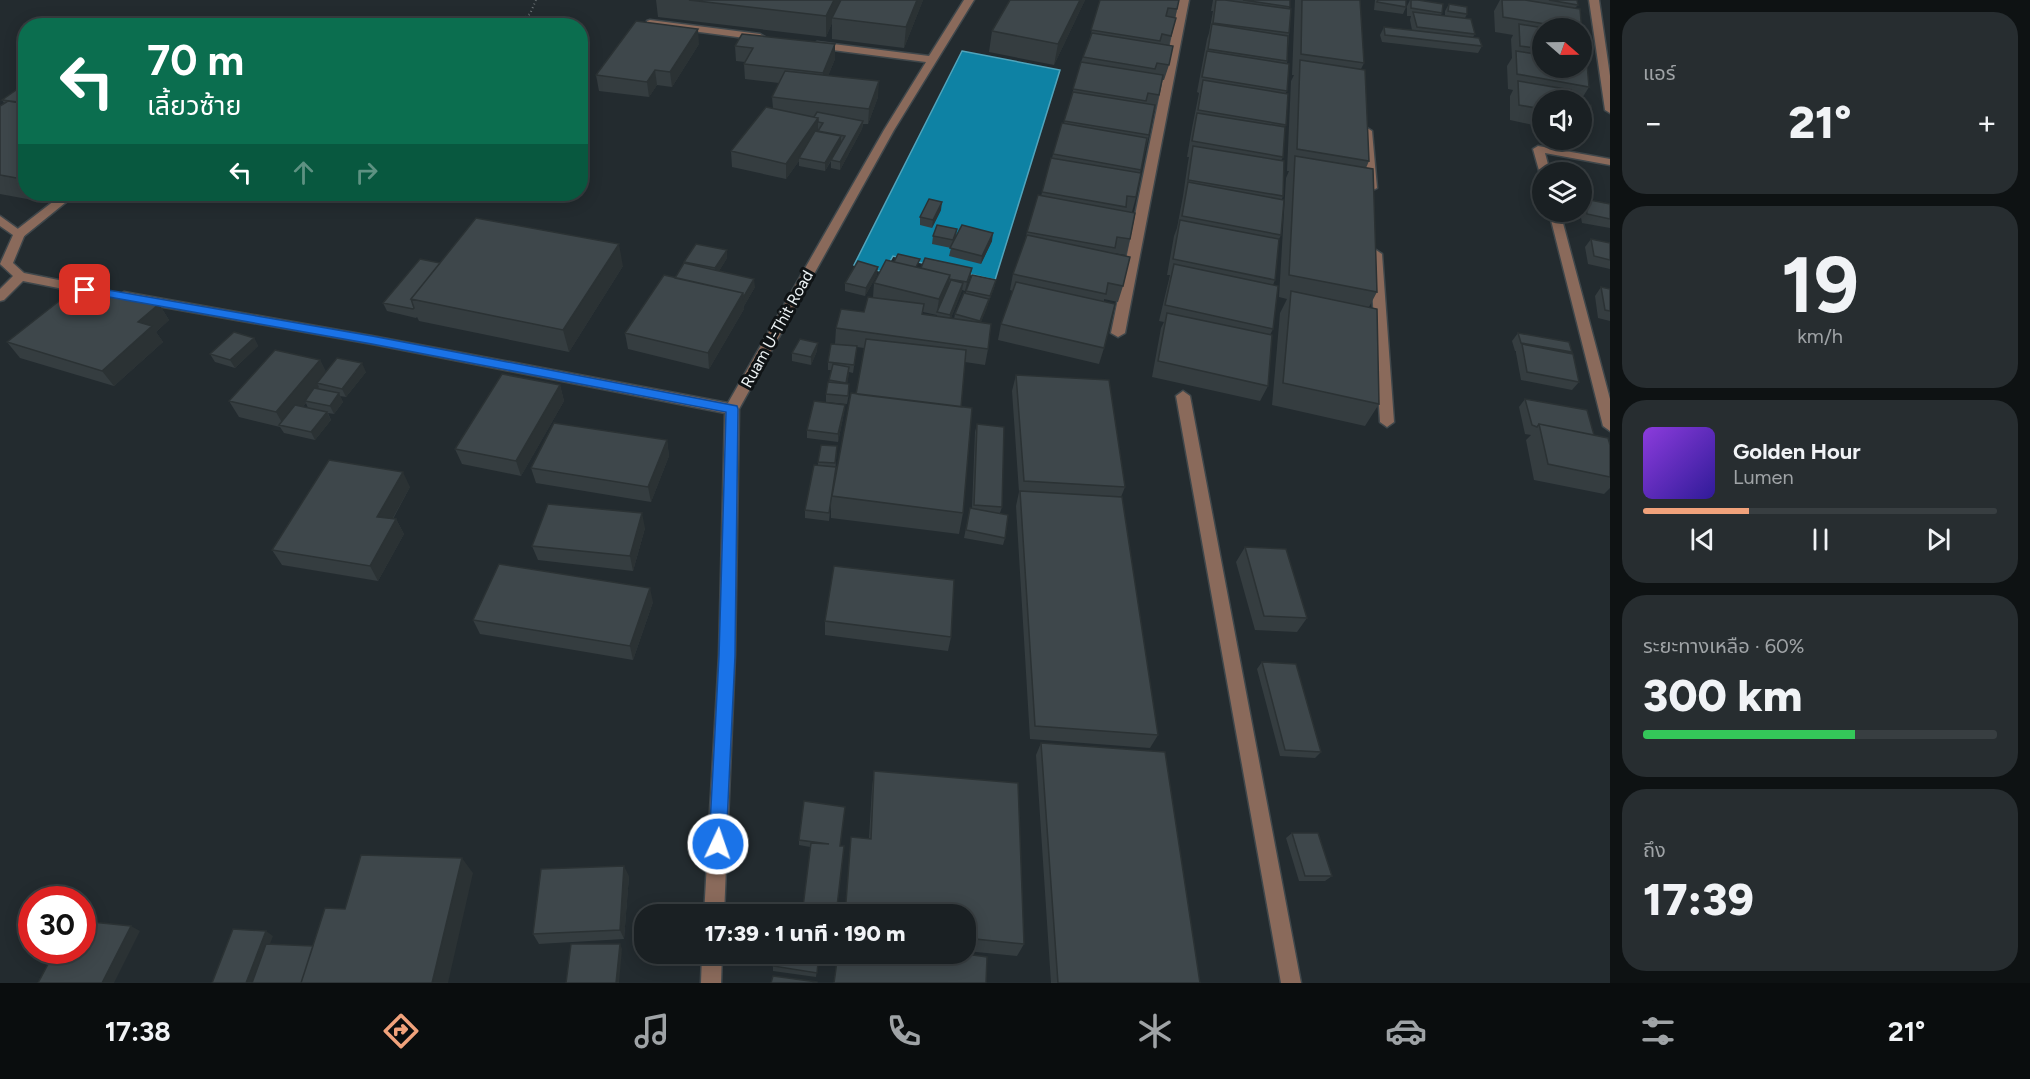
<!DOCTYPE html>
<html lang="th">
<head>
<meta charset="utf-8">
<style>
	body { margin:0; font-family:Figtree,"Noto Sans Thai",sans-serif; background:#272d30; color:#f1f3f6; height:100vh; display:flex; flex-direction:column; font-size:22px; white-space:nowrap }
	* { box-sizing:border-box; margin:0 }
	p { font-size:20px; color:#9fa3a6 }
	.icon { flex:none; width:33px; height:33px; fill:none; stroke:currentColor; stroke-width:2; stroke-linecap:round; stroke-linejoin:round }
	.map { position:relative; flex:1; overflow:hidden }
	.sheet { display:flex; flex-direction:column; gap:12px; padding:12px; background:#0e1213; width:420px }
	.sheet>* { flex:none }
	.banner { position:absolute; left:18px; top:18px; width:570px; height:183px; border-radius:24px; box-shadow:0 3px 15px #0003,0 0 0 2px #383e41; background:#0b6e4f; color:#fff; overflow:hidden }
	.needle { width:39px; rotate:110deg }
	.tools { position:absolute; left:1532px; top:18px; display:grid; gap:12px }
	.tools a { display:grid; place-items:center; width:60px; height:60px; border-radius:50%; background:#1a2023; box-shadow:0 3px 15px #0003,0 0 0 2px #383e41; font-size:30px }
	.speed { position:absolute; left:18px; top:886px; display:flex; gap:12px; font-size:30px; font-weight:700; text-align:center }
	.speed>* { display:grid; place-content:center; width:78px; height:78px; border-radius:50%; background:#1a2023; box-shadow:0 3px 15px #0003,0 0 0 2px #383e41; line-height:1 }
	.speed .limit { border:9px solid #d22; background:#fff; color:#111 }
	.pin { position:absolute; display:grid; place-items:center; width:51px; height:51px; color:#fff; margin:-26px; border-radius:12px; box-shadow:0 3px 9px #0006 }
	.me { position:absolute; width:66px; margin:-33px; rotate:3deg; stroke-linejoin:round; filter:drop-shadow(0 0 4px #0008) }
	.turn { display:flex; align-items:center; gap:21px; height:126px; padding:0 30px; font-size:27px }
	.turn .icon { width:78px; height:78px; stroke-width:2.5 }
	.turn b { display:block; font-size:42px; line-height:51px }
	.lanes { display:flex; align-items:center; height:57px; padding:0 30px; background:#0003; justify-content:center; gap:30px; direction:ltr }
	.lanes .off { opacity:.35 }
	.big { font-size:45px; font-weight:800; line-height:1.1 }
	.sheet .widget { flex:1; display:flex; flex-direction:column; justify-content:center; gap:9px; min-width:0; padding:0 21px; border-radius:24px; background:#272d30 }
	.sheet .dial { align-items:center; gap:0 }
	.dial b { font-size:78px; line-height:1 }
	.song { display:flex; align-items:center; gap:18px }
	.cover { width:72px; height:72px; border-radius:9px; background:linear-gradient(135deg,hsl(270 70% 55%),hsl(250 70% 35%)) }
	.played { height:6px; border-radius:3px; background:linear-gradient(90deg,#f1a27b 30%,#383e41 30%) }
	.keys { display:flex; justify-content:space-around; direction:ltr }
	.heat { display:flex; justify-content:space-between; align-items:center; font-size:33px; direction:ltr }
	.charge { height:9px; border-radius:4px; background:linear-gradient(90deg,#34c759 60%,#383e41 0) }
	.trip { position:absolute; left:634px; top:904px; width:342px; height:60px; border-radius:24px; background:#1a2023; box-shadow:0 3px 15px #0003,0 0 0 2px #383e41; font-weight:800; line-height:60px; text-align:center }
	.dock { display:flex; height:96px; justify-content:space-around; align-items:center; background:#0a0d0e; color:#9fa3a6 }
	.dock .icon { width:42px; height:42px }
	.dock .selected { color:#f1a27b }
	.dock b { font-size:27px; color:#f1f3f6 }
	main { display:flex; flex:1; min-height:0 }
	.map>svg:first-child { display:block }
	.water { fill:#0e82a4; stroke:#51a4bc; stroke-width:1.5 }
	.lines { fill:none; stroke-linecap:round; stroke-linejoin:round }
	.service-casing { stroke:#3f474b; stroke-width:3 }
	.minor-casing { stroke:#3f474b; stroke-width:3 }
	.path { stroke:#6a7175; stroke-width:2; stroke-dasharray:1 3; stroke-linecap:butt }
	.service { fill:#8a6a5b; fill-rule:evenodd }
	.minor { fill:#8a6a5b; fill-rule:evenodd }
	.wall { fill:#353d40; fill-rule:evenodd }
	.shaded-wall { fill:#2b3234 }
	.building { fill:#3e474b; stroke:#2b3234; stroke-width:1.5 }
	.route { fill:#1a73e8; stroke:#114b97; stroke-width:1.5 }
	.labels { text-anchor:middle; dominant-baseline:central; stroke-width:6; stroke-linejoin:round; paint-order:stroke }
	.street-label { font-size:16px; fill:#edf3f5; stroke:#0f1315 }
</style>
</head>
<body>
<main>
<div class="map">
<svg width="1610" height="983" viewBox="0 0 1610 983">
	<rect width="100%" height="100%" fill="#232b2f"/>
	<path class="water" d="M962,51L1060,70L995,280L893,256L884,272L854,265Z"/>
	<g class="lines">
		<defs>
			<path id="service" d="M63,194H76L23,237H15V231Z
				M1183,391L1190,396L1301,983H1281L1176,396Z"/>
			<path id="minor" d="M964,0H974L894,130L739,409L735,655L724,915H704L719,655L725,413L372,344L124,300L118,296L124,292L372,336L728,403L884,130L926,62L817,48L812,45L817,42L929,56Z
				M1179,0H1189L1125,333L1118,337L1111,333Z
				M1589,0H1599L1610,76V113L1605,110Z
				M650,20L760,34L765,37L760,40L647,25V21Z
				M1367,128L1372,131L1377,188L1371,191L1365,188L1362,131Z
				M1538,146L1610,159V165L1545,153L1550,172L1540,174L1533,149Z
				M1549,212H1560L1610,399V431L1603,426Z
				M0,216L25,234L13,263L24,273L98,288L100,291L98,294L94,295L23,281L4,300L0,301V289L13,276L0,264L13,235L0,226Z
				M1376,250L1382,254L1394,422L1387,427L1380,422L1370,254Z
				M702,954H722L721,983H701Z"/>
		</defs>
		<use href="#service" class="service-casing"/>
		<use href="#minor" class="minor-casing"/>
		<path class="path" d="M512,26L530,14L536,0"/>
		<use href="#service" class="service"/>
		<use href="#minor" class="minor"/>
	</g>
	<path class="wall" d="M656,0H923L904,48L832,39V23L826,37L658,17Z
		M1010,0H1085L1054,65L989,52L992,31Z
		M1100,0L1177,9L1169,45V65L1164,80H1162L1159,95L1155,111H1154L1149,135L1140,173L1136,197L1132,212L1130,239L1126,255L1113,253V254L1123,286L1118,302L1104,299V348L1099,364L998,340L1001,324L1013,291L1010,290L1013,274L1025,240L1027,232L1041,196L1062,123H1064L1081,62L1089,41Z
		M1213,0H1290L1289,9V33L1287,63V91L1285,94L1286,125L1284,128L1283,157L1281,161L1283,196L1282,199L1281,235L1278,241L1275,280L1273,285V329L1270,335L1268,386L1260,401L1152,377L1161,328L1164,322L1159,321L1170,275H1167L1174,236L1177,228L1183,196L1188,162L1189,157H1187L1192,128L1199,93L1197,92L1207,39L1209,33L1213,11H1211Z
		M1295,0H1360L1364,63L1361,69L1369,161L1366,168L1377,292L1369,307L1379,404L1365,426L1272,405L1280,313L1287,299L1279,297L1286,178L1289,171H1287L1291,81L1294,75H1292Z
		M1375,0H1406V7L1403,14L1374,10Z
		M1410,0H1418L1442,13L1441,15L1445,16V11L1449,4L1467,14L1465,18L1475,34L1473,37L1482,46L1478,53L1382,42L1380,35L1384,27L1412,30L1410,20L1411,16H1407V6Z
		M1500,0H1577L1578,5L1575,8L1582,31L1581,33V28H1542V68H1581V45L1588,58L1585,63L1589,87L1581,100H1542V127L1510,120V96L1513,90L1508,89L1507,66L1512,58L1511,39L1513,35L1495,32L1494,11Z
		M699,44L672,87L657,85L649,97L599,91L596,75Z
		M835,44V59L828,76L878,97L868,124H863L862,129L840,170L831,168V161L825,171L799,166V161L786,179L732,167L731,151L773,108L772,97L779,83L745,79L744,64L745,62L736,61L735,46Z
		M26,83V194H47L38,201L0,194V106L4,103L2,100Z
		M1581,103L1592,119L1582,134H1581Z
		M1585,199L1610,204V228L1582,223L1580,212H1581V205Z
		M941,210L932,228L920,225V217Z
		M957,229L956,237L992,241L981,264L949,256L951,248L932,244L933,236Z
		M1591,239L1610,243V269L1588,264L1585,247Z
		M727,258L719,271L755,287L744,306V309L709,369L628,349L625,333L675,278L684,263V262Z
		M440,263L623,266L569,352L419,321L417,317L416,318L387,311L383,303Z
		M919,267V268H972L970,277L965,291L962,290L951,318L954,319L955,314L966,294V291L996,280L994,288L981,322L988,349L985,365L965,362L961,407L963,513L959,534L831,518V502L829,521L805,518V510L818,465V462L837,446L835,475L856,394L864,348L857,347L853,373L849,372L847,384L849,393L847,404L826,402V394L832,370H828V362L835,344L836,328L864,312L873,297L874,283ZM923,312L937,315V316L922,314Z
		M877,275L865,296L845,291V283Z
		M1601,287L1610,289V321L1598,318L1595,296Z
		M159,304L169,320L156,332L163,342L114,386L20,358L7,342Z
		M1518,333L1572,352L1571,354L1579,382L1572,390L1521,380L1516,353V351H1515L1512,341Z
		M254,338L258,346L235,368L215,362L210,354Z
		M817,351L811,365L792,361V353Z
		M320,360L326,372H366L346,397L340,396L343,402L334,414L328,413L331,420L315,440L284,433L280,427L239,417L229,401ZM306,403L308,408L303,407Z
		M1016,375L1125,487L1121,497L1158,735L1150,748L1030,739L1016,506L1019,492L1012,391Z
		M560,385L564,401L521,476L462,464L455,449Z
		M1525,399L1594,435L1610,445V488L1604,494L1534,480L1526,440L1531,435L1525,434L1519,407Z
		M845,405L844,413L838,442L807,438V430Z
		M977,424L1002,507L1000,513L1005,538L1003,545L964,538L970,508H972L975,432Z
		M667,440L669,456L651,502L536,483L531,468Z
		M410,487L393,519H396L404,534L378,581L282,565L272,550Z
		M645,528L633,571L538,560L532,546Z
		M1245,547L1307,618L1297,632L1255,630L1236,562Z
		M653,602L633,660L480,634L473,620Z
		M825,621L951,637L948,651L825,635Z
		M1262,662L1321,752L1315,758L1280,756L1257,669Z
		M1041,743L1200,983H1051L1036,755Z
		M874,771L1024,944L1017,956L966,951V915L869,838L872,788Z
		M1292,833L1332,876L1325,881H1299L1286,838Z
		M799,840L840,846L810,847L799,845Z
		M629,876L624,939L539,944L533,934Z
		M819,954L816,977L773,971V966Z"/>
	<path class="shaded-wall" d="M834,0H842L832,18V23L826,37V16Z
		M917,0H923L904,48L906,27Z
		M1080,0H1085L1054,65L1058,44Z
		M189,20L192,26H182Z
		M698,29L699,44L672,87L670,72Z
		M835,44V59L823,88V73Z
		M655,70L657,85L649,97L647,82Z
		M879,81L878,97L868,124L869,109Z
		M24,98L26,101V113L18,102Z
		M818,118V133L799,158V161L786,179V164Z
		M863,121L862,129L840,170V162Z
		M841,136V144L831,160L825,171V163Z
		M33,194H47L38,201Z
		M942,202L941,210L932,228L933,220Z
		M993,233L992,241L981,264L982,256Z
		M619,244L623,266L569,352L563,330Z
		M727,250V258L716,276L715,268Z
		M878,267L877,275L865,296L866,288Z
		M972,268L970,277L965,291L967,282Z
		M950,275L948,291L937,312L939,299Z
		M754,279L755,287L744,306L743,298Z
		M996,280L994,288L988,304L990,296Z
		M963,283L962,291L949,323L950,315Z
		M743,293L744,309L709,369L708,353Z
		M989,299L987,308L978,329L980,321Z
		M159,304L169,320L156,332L163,342L114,386L102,371L138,322Z
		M254,338L258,346L235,368L230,360Z
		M818,343L817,351L811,365V357Z
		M320,360L328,376L317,383L319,387L307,401H305L306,403L286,427L284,426L276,412Z
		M362,363L366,372L346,397L342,389Z
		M849,367V375L845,391L846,383Z
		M560,385L564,401L521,476L516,461Z
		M339,393L343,402L334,414L330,406Z
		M845,405L844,413L838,442V434Z
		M327,412L331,420L315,440L311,432Z
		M667,440L669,456L651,502L648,487Z
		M403,472L410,487L385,532L377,517Z
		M642,513L645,528L633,571L630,556Z
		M396,519L404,534L378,581L370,566Z
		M650,588L653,602L633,660L630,646Z
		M462,858L473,873L448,983H432Z
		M624,866L629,876L624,939L620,930Z
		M131,926L140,931L114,983H102Z
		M266,931L273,936L255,983H246Z
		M620,944L622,949L619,983H616Z"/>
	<path class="building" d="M689,0H834L826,16Z
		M841,0H917L906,27L832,18Z
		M1010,0H1080L1058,44L992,31Z
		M1100,0H1179L1177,9L1168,8L1166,16L1176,18L1171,36L1162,34L1160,41L1091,30Z
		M1216,0H1225L1291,9L1289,33L1213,23Z
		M1243,0H1290V7Z
		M1302,0H1360L1364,63L1301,54Z
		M1378,0H1406V7L1377,2Z
		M1411,0H1418L1443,4L1442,13L1411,8Z
		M1502,0H1525L1580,9L1582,31L1581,30V28H1570L1503,17Z
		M1549,0H1577L1578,5Z
		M1449,4L1467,7V14L1448,11Z
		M1413,12L1471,19L1475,34L1417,27Z
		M161,17L189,20L182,26H151Z
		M636,21L698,29L670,72L655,70L647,82L596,75Z
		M128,23L142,26H124Z
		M1212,24L1288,36L1287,61L1208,49Z
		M1519,24L1544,28H1542V49L1520,46Z
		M1384,27L1479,38L1482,46L1385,35Z
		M1092,33L1173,46L1169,65L1157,63L1155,69L1083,57Z
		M742,34L835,44L823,73L744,64L753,48L735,46Z
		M1581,45L1587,46L1588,58L1581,56Z
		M1207,51L1289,64L1287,91L1202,77Z
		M1516,51L1542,55V68H1581V62L1587,63L1589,87L1517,74Z
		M1300,60L1365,70L1369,161L1297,149Z
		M1081,62L1163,75L1159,95L1148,93L1146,101L1073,89Z
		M785,71L879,81L869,109L772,97Z
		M1203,80L1288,94L1286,125L1198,110Z
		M1518,81L1571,90L1572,100H1542V109L1519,105Z
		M26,83V94L22,96L24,98L18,102L2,100Z
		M1073,92L1155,105L1149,135L1064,121Z
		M8,101L26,104V176L22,179L0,175V106Z
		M1581,103L1591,105L1592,119L1581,117Z
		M766,107L818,118L786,164L731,151Z
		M817,112L863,121L840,162L831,160L845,136L818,131L823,123L818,122V118L814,117Z
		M1197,113L1285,127L1283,157L1192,141Z
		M1062,123L1147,138L1141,170L1053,154Z
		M815,131L841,136L825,163L799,158Z
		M1193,146L1284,161L1283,196L1188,180Z
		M1295,156L1373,169L1377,292L1289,275Z
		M1051,158L1141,173L1136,197L1127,196L1126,207L1042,192Z
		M1188,182L1284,200L1281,235L1182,216Z
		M1038,195L1135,213L1130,239L1117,237L1115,248L1027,232Z
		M929,199L942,202L933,220L920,217Z
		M1585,199L1610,204V219L1587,214Z
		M476,218L619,244L563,330L411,299Z
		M1180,220L1279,239L1275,280L1173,259Z
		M937,225L957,229L953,240L933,236Z
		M962,225L993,233L982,256L950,248Z
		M1027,235L1130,257L1123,286L1108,283L1106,294L1013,274Z
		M1591,239L1610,243V260L1594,256Z
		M696,244L727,250L715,268L684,262Z
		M898,254L920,259L916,267L894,262Z
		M925,258L972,268L967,282L949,279L950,275L921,268Z
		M420,259L440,263L411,299L414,308L413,309L383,303Z
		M886,260L950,275L939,299L874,283Z
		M858,261L878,267L866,288L845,283Z
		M684,263L754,279L743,298V293L675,278Z
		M1174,264L1278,286L1273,329L1165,305Z
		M664,275L743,293L708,353L625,333Z
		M972,275L996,280L990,296L966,291Z
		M951,280L963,283L950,315L937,312Z
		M1016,282L1115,304L1104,348L1001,324Z
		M82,283L159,304L138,322L152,326L102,371L7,342Z
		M1601,287L1610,289V311L1605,310Z
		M1291,291L1377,309L1379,404L1283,383Z
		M964,293L989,299L980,321L955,314Z
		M868,297L924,304L922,314L991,324L988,349L836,328L841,309L864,312Z
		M1167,313L1272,335L1268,386L1158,361Z
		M234,332L254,338L230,360L210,354Z
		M1518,333L1569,342L1572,352L1521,343Z
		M800,339L818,343L811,357L792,353Z
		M866,339L966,350L961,407L856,394Z
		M831,344L857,346L854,365L828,362Z
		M1522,344L1573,354L1579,382L1527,372Z
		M275,350L320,360L276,412L229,401Z
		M337,358L362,363L342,389L317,383Z
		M833,364L849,367L846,383L829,380Z
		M502,374L560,385L516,461L455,449Z
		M1016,375L1109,380L1125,487L1024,481Z
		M828,382L849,384L848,396L826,394Z
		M314,388L339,393L330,406L305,401Z
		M851,393L972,408L963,513L832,496Z
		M1525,399L1587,410L1594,435L1539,424L1537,427L1532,425Z
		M814,401L845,405L838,434L807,430Z
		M295,405L327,412L311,432L279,425Z
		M554,423L667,440L648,487L531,468Z
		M977,424L1004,427L1002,507L974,505Z
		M1539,424L1608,438L1610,445V477L1548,464Z
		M821,445L837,446L835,463L818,462Z
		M329,460L403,472L377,517L396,519L370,566L272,550Z
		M814,465L836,467L829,513L805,510Z
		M1020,491L1122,497L1158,735L1035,726Z
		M548,504L642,513L630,556L532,546Z
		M970,508L1008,515L1005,538L966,530Z
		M1245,547L1286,549L1307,618L1264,616Z
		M499,564L650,588L630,646L473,620Z
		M834,566L954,580L951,637L825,621Z
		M1262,662L1296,664L1321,752L1285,750Z
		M1041,743L1165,752L1200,983H1058Z
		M874,771L1018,783L1024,944L966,938V915H845L851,837L871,839Z
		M804,801L845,807L840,846H844L836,915H802L811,843L829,844L799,840Z
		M1292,833H1318L1332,876H1305Z
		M361,855L462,858L432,983H301L325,908L345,909Z
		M624,866L620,930L533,934L541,869Z
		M82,921L131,926L102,983H38L55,951H82Z
		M233,929L266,931L246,983H212Z
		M266,944L313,946L301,983H252Z
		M571,944H620L616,983H566Z
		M775,954H819L817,973L773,966Z
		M838,954H966L987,957L986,983H834Z
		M773,976L817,982V983H771Z"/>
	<path class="route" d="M85,286L372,336L737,406L738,409L735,656L726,844L724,850L718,853L711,850L709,844L719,656L726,412L372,344L81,292V287Z"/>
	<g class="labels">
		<g class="street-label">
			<text transform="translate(777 329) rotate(-61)">Ruam U-Thit Road</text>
		</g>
	</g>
</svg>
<div class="tools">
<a><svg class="needle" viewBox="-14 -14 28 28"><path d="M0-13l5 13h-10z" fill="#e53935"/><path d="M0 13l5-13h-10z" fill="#9fa3a6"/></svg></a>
<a><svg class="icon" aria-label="sound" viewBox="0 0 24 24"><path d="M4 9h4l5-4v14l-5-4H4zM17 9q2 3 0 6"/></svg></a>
<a><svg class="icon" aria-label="layers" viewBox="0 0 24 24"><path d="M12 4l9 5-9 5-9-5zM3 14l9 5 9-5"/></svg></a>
</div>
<div class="speed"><div class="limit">30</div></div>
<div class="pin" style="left:85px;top:290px;background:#d93025"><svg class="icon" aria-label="arrive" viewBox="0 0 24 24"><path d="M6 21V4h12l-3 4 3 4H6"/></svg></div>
<svg class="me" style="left:718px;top:844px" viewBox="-20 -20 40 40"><circle r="17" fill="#1a73e8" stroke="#fff" stroke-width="3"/><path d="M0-11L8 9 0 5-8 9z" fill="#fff"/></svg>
<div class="trip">17:39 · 1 นาที · 190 m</div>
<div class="banner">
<div class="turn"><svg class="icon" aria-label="left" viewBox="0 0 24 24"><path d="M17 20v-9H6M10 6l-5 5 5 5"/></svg><div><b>70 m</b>เลี้ยวซ้าย</div></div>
<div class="lanes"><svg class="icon" aria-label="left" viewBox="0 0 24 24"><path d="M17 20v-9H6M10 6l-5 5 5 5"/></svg><svg class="icon off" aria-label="ahead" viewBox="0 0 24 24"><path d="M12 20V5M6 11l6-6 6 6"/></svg><svg class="icon off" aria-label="right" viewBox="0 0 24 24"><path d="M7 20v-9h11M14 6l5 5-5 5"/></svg></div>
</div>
</div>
<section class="sheet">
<div class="widget"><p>แอร์</p>
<div class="heat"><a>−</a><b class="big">21°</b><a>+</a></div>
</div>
<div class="widget dial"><b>19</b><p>km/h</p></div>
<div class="widget">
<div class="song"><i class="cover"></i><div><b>Golden Hour</b><p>Lumen</p></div></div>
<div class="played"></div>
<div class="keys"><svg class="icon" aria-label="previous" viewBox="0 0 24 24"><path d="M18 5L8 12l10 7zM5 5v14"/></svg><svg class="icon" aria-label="pause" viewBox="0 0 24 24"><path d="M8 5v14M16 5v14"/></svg><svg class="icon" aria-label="next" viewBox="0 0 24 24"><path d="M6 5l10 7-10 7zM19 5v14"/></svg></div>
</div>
<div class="widget"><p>ระยะทางเหลือ · 60%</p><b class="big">300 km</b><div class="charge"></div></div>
<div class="widget"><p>ถึง</p><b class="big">17:39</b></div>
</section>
</main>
<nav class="dock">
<b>17:38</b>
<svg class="icon selected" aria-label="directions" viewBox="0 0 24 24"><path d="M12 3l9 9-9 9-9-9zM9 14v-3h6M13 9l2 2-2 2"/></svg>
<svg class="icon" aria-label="music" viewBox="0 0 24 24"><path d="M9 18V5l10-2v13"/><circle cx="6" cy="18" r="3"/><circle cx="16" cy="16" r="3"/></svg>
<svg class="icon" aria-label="phone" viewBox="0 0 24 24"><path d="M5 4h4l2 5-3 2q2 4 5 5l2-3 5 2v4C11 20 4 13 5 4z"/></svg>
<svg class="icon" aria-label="climate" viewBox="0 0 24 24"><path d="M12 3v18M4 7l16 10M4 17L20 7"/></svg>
<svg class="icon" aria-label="car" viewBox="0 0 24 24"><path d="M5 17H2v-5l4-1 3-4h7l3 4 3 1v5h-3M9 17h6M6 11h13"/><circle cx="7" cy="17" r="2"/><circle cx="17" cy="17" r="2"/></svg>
<svg class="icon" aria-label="filters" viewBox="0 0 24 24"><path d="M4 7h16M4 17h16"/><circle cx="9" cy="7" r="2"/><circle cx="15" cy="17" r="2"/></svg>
<b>21°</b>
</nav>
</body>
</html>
